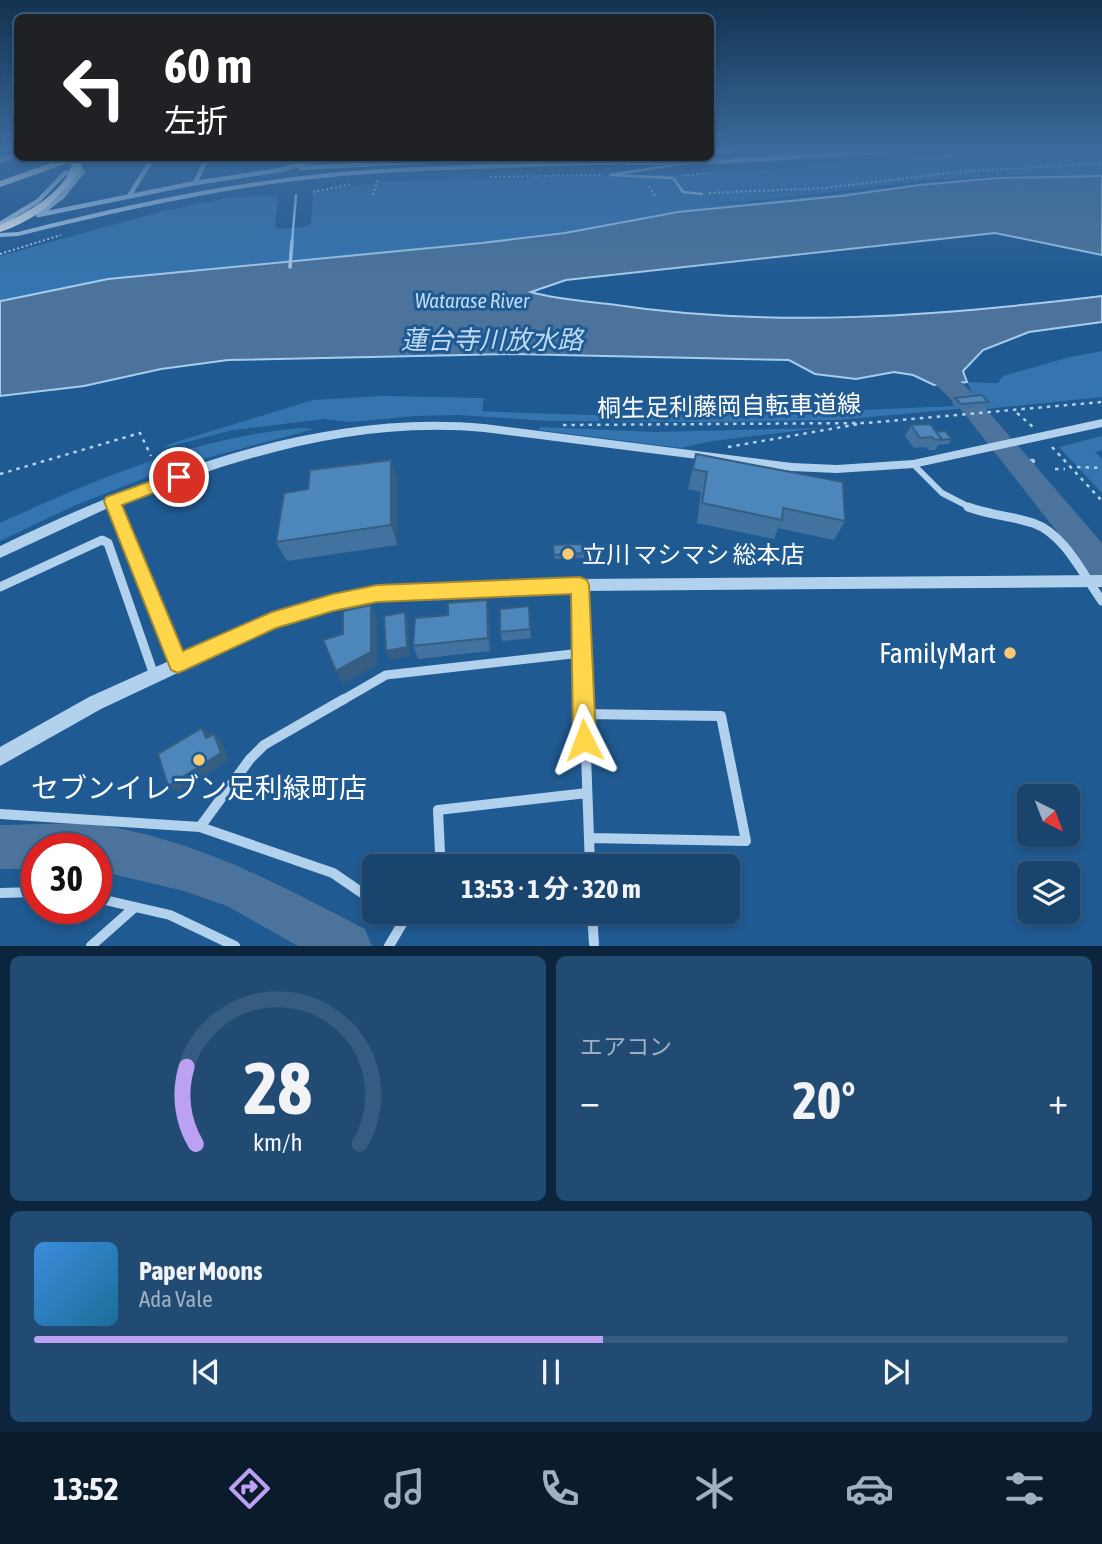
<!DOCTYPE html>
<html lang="ja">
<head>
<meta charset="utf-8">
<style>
	body { margin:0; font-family:"Asap Condensed","Noto Sans JP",sans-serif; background:#214b73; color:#f1f3f6; height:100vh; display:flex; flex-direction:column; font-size:26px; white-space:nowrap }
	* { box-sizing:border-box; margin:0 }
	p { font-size:23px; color:#9fb0c2 }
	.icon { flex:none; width:38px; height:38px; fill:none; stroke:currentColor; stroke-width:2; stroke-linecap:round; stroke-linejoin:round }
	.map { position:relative; height:946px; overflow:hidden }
	.sheet { display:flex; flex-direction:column; gap:10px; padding:10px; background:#0d253c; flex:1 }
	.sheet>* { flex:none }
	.guide { position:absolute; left:14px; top:14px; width:700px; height:147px; border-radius:10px; box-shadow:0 4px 10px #0003,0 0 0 2px #365c81; background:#202124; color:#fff; overflow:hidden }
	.needle { width:46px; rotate:138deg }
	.tools { position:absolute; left:1017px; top:784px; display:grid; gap:14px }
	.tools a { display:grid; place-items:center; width:63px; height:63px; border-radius:10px; background:#18446e; box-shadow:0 4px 10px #0003,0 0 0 2px #365c81; font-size:35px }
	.speed { position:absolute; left:21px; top:833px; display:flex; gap:14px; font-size:35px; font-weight:700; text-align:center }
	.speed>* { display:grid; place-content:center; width:91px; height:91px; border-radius:50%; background:#18446e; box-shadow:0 4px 10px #0003,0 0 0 2px #365c81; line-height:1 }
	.speed .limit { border:10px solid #d22; background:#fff; color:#111 }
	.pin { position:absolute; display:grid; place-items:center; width:60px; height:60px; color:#fff; margin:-30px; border:4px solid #fff; border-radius:50%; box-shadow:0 2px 7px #0007 }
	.me { position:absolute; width:77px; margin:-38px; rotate:357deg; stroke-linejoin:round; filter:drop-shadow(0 0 5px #0008) }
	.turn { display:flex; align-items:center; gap:24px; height:147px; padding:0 35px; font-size:32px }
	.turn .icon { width:91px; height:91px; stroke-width:2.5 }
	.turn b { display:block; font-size:49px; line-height:60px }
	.big { font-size:52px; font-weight:700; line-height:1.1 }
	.sheet .card { flex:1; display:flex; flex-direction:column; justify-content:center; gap:10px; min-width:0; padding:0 24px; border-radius:10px; background:#214b73 }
	.sheet .dial { align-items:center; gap:0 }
	.dial svg { height:182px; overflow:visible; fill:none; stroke:#365c81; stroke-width:7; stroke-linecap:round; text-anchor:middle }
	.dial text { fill:#f1f3f6; stroke:none }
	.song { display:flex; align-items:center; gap:21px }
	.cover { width:84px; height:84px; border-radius:10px; background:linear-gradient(135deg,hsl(210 70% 55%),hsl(200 70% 35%)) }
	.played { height:7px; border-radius:4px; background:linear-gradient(90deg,#bca0f2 55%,#365c81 55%) }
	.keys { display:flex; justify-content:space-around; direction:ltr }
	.heat { display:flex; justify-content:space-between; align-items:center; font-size:38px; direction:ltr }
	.sheet .tiles { flex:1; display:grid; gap:10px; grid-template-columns:1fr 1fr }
	.card:last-child { grid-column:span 2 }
	.trip { position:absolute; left:362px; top:854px; width:378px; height:70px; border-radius:10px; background:#18446e; box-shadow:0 4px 10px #0003,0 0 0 2px #365c81; font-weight:700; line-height:70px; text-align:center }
	.dock { display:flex; height:112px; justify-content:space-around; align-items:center; background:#0a1b2c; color:#9fb0c2 }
	.dock .icon { width:49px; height:49px }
	.dock .active { color:#bca0f2 }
	.dock b { font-size:32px; color:#f1f3f6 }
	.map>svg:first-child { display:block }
	.green { fill:#3474af }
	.water { fill:#4c739b; stroke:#a6cdee; stroke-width:2 }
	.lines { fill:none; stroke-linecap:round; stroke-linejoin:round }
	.stream-far2 { stroke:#a6cdee; stroke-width:2.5 }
	.stream-far1 { stroke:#a6cdee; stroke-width:3.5 }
	.stream { stroke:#a6cdee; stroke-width:4.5 }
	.river { fill:#4c739b; fill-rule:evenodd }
	.path-far1 { stroke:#b2d1ed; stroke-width:2; stroke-dasharray:2 2.5; stroke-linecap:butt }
	.path { stroke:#b2d1ed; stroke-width:2.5; stroke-dasharray:3.5 5; stroke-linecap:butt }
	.service { stroke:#b2d1ed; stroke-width:2.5 }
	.minor-far3 { stroke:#b2d1ed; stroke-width:4.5 }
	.minor-far2 { stroke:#b2d1ed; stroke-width:6 }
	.minor-far1 { stroke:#b2d1ed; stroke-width:9 }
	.minor { stroke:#b2d1ed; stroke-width:10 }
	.tertiary { fill:#b2d1ed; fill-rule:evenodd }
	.primary { fill:#f8fbff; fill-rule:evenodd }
	.wall { fill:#4273a0 }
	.shaded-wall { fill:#365e82 }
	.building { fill:#4d86ba; stroke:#365e82; stroke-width:2 }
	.route { fill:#ffd54a; stroke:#a68a30; stroke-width:2 }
	.poi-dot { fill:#faca73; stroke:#205a92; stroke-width:2.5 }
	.labels { text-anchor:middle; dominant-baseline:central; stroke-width:6; stroke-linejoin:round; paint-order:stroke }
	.far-water-label { font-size:21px; font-style:italic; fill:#bedaf4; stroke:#205a92 }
	.street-label { font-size:24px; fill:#fff; stroke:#205a92 }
	.poi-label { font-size:24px; fill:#fff; stroke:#205a92; text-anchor:start }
	.water-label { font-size:26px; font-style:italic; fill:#bedaf4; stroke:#205a92 }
	.near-poi-label { font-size:28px; fill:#fff; stroke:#205a92; text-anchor:end }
</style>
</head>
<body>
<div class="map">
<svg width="1102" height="946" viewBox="0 0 1102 946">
	<rect width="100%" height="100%" fill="#205a92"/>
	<path class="green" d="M1035,150H1102V176L958,181L1053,173L919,181L776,199L707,204L747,203L919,185L841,196L678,212L565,233L482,243L108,279L0,301V256L163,211L233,197L278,196L275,226L278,229L304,227L311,223L313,192L378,182L693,174Z
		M1102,351V397L986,409L976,401L967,382L998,383L1003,376L1070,357Z
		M382,396L484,398L482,411C640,420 797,413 955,406L957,409L838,420L715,422L547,421L458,415L416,416L351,422L325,419L233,430L164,448L169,444L313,400Z
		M540,427L653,432L821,428L712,441L681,448L539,430Z
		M302,428L314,429L173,467L76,505L0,541V523C96,479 195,437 302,428Z
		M1102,436V450L1095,452L1102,459V493L1059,447Z"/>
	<path class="water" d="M1102,176V255L995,233L566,280L531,292C555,299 583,301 609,304C773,329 938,316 1102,296V322L1029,332L983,350L963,371L967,382L934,385L913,375L894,372L856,379L815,374L789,360L514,354L228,360L161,369L84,386L0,396V301L6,300L108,279L482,243L565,233L678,212L841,196L919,185L997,178Z"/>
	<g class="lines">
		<path class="stream-far2" d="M292,242L296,195"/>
		<path class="stream-far1" d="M290,267L292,241"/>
		<path class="stream" d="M1018,463L1033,461"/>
		<path class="river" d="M922,353L942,363L974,395L1102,543V579L1091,575L959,407L910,360L914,355Z
			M0,825C33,825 75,821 107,826C203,843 280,885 365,929L372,946H298L227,906L184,891L96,870V849H37V869H0Z"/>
		<path class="path-far1" d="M913,159L1035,150
			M683,176L707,173
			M490,177L603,175
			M649,186L655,196
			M313,192L351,184
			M709,193L825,188L957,172L1102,163
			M373,195L378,180
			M0,254L61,235"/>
		<path class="path" d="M1017,413L1033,427
			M563,425L866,423L1102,402
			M728,447L859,424
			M1052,447L1102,501
			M1077,467L1102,468
			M1055,469H1065
			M0,474L140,433L151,456"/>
		<path class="service" d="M728,151L757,150
			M694,162L610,175L673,178L683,192L702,194"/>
		<path class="minor-far3" d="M253,159L263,158
			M0,160L18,154
			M205,162L228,158
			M627,163L729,161L909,150
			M300,168L488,158
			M195,183L207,158
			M129,196L153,158
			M38,215L195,183L280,170L325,158
			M0,224L38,201L65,173L83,171L62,197L40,214"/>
		<path class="minor-far2" d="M913,464L942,493L973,509"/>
		<path class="minor-far1" d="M968,507C989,515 1012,516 1033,523C1065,534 1083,575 1102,601
			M580,585L584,701
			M0,587L102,540L108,543L154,675
			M341,701L386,675L581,653"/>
		<path class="minor" d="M584,699L590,866
			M583,714L721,716L746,841L589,838
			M0,814L200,827L333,873L374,901
			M200,827L250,759L264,745L344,699
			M434,866L440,853L438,810L587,793
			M0,893L37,892
			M96,898L170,915L235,946
			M391,912L404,920
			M592,912L594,944
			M91,946L135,907
			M389,946L409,912"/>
		<path class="tertiary" d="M723,150L731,151L710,157V153Z
			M669,158H690L687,160C569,169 449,166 331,177C225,187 121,211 18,236L0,237V233L18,232C121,206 225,183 330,173C443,162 556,166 669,158Z
			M1102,419V427L913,468L837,473L792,471L484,432C358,420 235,458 120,504L182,655L272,614L333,597L378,588L580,579L1102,575V587L580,591L378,600L333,609L275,627L101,709L0,766V747L89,697L169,661L108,508L0,558V546C147,476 318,408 484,424L792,463L837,465L913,460Z"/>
		<path class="primary" d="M720,150H734L730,153Z
			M65,158H78L76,160L82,164V168C63,197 33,222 0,232V225C26,213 63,194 72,165L68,163L0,187V181Z"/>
	</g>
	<path class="wall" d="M955,398L988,402L985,407L957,409L952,403Z
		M911,425L936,432L952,439L949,444L938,445L935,450H928L926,447L914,448L905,436Z
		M696,454L845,521L834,540L778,528L774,539L697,523L701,492L688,489Z
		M391,460L397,480V545L287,561L276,542L308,489Z
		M553,545L584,553V558L554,559Z
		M529,606L531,638L502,641L500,632Z
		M489,614L490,651L418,659L413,646L448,615Z"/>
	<path class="shaded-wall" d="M391,460L397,480V545L391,525Z
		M487,600L489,614L490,651L488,638Z
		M371,605L377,618V665L343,684L336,671Z
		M405,612L408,621L410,656L390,660L386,651Z
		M202,728L211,736L206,738Z
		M214,734L222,741L229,760L178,792L168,786Z"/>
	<path class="building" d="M982,395L988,402L961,404L955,398Z
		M930,424L942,439L935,440L932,437L920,438L911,425Z
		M945,431L952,439L941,440L942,439L936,432Z
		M696,454L843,482L845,521L783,508L782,520L702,503L707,472L693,469Z
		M391,460V525L276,542L284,493L308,489L310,470Z
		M582,544L584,553L554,555L553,545Z
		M487,600L488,638L413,646L415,618L448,615V603Z
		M371,605V652L336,671L323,640L343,634V611Z
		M529,606L530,629L500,632V609Z
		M405,612L407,647L386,651L384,616Z
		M202,728L206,738L214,734L221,753L168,786L158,754Z"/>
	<linearGradient id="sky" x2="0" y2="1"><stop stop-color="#123250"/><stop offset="0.53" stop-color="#3c6b9d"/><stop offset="1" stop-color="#3c6b9d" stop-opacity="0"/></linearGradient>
	<rect width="1102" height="283" fill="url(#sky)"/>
	<path class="route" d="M179,471L185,473L187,477L185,481L122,505L183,651L272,612L333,594L377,585L580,577L587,580L589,585L596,740L592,748L584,752L577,748L573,740L571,594L377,602L333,611L276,628L185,670L178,673L171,670L104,501L106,497Z"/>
	<g class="poi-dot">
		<circle cx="568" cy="554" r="7"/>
		<circle cx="1010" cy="653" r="7"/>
		<circle cx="199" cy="760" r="7"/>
	</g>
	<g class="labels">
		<g class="far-water-label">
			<text x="472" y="300">Watarase River</text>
		</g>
		<g class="street-label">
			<text transform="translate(729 406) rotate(-1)">桐生足利藤岡自転車道線</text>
		</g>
		<g class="poi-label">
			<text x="582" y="554">立川 マシマシ 総本店</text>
		</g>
		<g class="water-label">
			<text x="492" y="340">蓮台寺川放水路</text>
		</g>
		<g class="near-poi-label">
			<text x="996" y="653">FamilyMart</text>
			<text x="199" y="788" text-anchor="middle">セブンイレブン足利緑町店</text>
		</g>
	</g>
</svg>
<div class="tools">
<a><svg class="needle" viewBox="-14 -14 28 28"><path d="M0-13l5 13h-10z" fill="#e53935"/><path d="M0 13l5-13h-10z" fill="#9fb0c2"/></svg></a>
<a><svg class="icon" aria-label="layers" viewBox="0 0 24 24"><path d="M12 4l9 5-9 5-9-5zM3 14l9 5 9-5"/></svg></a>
</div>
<div class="speed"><div class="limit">30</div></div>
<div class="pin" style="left:179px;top:477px;background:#d93025"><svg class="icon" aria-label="arrive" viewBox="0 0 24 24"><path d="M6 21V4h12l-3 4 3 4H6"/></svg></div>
<svg class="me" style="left:584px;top:740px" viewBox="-20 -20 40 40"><path d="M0-17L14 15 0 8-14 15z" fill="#ffd54a" stroke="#fff" stroke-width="4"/></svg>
<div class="trip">13:53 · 1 分 · 320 m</div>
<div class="guide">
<div class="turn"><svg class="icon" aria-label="left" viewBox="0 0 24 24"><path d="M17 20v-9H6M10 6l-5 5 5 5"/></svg><div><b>60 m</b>左折</div></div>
</div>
</div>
<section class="sheet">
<div class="tiles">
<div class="card dial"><svg viewBox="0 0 100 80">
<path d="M14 69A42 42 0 1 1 86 69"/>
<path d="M14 69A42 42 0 0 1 10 35" stroke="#bca0f2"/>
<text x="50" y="56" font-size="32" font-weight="700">28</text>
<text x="50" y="72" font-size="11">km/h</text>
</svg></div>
<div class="card"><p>エアコン</p>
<div class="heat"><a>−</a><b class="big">20°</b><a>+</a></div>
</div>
<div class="card">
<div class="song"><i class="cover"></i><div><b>Paper Moons</b><p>Ada Vale</p></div></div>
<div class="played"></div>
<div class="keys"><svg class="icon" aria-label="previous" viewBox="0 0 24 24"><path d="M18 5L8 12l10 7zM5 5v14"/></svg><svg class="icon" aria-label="pause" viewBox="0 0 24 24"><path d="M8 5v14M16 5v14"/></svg><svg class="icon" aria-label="next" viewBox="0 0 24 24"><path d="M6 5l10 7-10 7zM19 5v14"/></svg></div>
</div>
</div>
</section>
<nav class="dock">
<b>13:52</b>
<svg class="icon active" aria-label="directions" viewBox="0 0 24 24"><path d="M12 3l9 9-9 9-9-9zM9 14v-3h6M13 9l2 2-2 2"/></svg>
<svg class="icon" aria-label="music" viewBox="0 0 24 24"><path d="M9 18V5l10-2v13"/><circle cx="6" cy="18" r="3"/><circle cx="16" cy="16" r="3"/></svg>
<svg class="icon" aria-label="phone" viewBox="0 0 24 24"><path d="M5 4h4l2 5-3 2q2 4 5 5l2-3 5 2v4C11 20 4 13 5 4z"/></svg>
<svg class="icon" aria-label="climate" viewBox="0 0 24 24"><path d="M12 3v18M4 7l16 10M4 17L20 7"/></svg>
<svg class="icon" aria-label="car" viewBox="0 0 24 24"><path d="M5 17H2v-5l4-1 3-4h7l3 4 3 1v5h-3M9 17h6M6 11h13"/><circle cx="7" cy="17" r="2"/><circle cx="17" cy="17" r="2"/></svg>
<svg class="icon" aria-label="filters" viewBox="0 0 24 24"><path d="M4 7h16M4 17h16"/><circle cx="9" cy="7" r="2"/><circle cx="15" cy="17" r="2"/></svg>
</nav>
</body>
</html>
